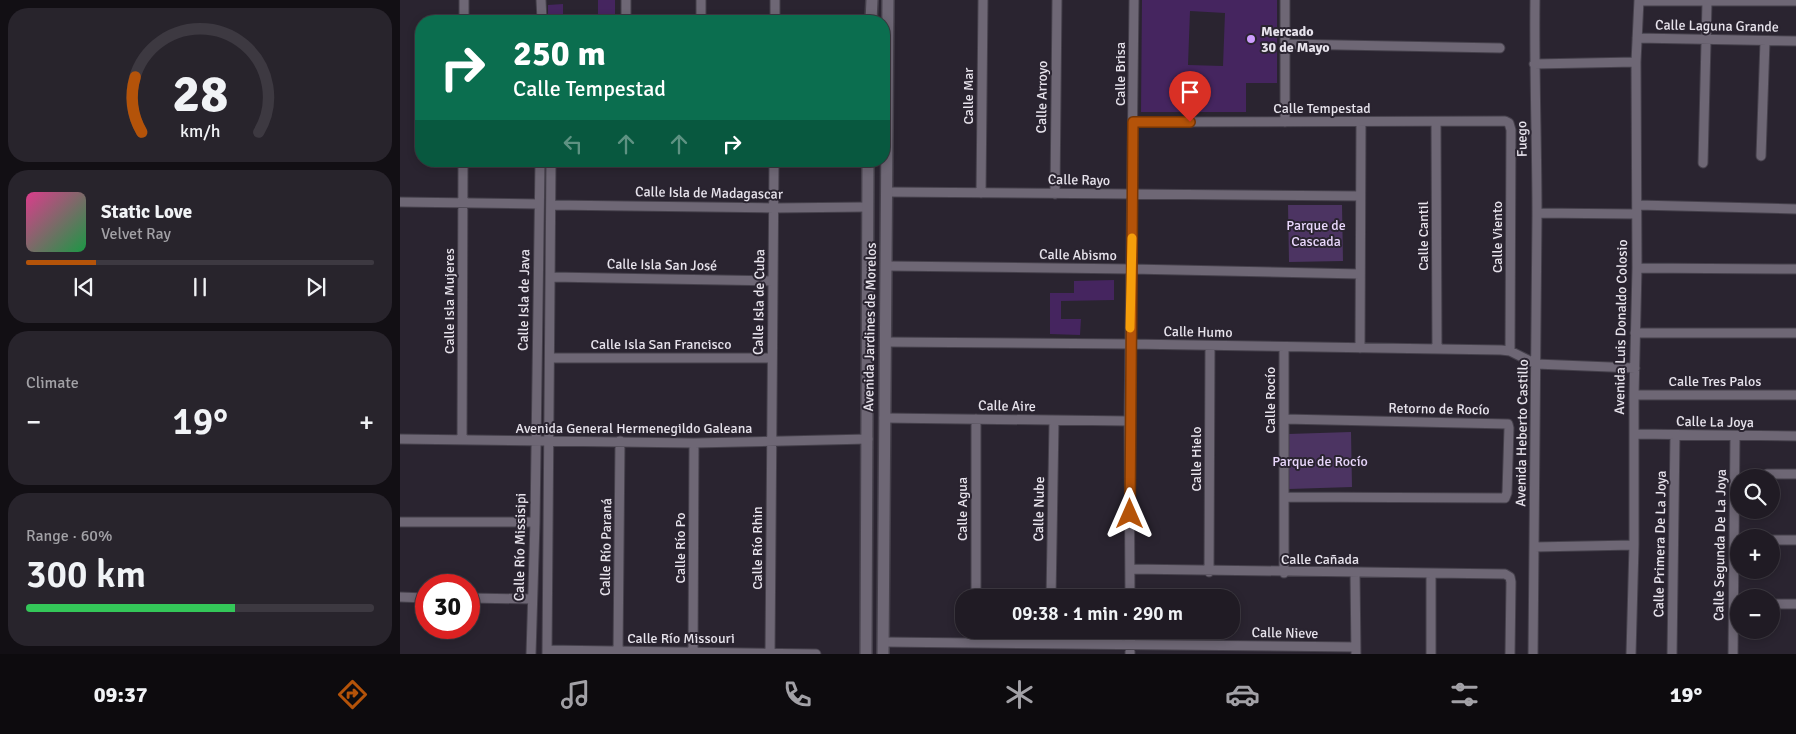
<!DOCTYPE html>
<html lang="en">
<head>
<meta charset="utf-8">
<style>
	body { margin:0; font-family:Signika,sans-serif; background:#28242c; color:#f1f3f6; height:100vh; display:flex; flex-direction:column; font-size:19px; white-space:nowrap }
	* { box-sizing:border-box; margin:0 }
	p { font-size:16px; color:#a2a1a6 }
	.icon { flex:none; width:28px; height:28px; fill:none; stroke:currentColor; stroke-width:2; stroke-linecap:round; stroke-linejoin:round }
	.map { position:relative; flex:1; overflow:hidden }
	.sheet { display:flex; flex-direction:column; gap:8px; padding:8px; background:#120f14; width:400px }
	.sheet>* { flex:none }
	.top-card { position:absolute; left:15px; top:15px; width:475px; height:152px; border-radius:20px; box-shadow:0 2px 8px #0003,0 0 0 1px #3d3941; background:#0b6e4f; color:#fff; overflow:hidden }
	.buttons { position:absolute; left:1330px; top:469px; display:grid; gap:10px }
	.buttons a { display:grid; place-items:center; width:50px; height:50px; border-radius:50%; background:#201b24; box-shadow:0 2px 8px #0003,0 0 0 1px #3d3941; font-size:25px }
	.speed { position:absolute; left:15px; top:574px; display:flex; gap:10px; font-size:25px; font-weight:700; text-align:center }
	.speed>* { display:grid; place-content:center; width:65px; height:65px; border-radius:50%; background:#201b24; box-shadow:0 2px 8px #0003,0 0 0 1px #3d3941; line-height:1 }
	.speed .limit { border:8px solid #d22; background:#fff; color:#111 }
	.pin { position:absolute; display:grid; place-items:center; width:42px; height:42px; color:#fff; margin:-51px -21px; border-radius:50% 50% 50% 0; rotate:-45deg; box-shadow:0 0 5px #0007 }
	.pin .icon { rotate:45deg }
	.me { position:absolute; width:55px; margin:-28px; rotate:0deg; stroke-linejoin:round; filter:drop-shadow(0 0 4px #0008) }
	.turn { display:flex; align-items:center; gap:18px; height:105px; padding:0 15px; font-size:22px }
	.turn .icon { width:65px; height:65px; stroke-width:2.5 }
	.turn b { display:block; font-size:35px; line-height:42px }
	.lanes { display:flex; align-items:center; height:48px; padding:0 15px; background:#0003; justify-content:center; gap:25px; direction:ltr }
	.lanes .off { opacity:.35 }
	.big { font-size:38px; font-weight:600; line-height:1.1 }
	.sheet .widget { flex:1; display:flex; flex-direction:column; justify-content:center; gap:8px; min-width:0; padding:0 18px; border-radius:20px; background:#28242c }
	.sheet .dial { align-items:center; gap:0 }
	.dial svg { height:130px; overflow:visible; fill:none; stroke:#3d3941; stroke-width:7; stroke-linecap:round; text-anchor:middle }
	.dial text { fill:#f1f3f6; stroke:none }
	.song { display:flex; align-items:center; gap:15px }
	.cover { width:60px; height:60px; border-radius:8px; background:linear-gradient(135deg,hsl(330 70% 55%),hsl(140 70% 35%)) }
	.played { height:5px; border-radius:2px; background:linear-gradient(90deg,#b45309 20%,#3d3941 20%) }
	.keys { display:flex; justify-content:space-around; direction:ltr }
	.heat { display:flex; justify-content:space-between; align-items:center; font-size:28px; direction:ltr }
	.charge { height:8px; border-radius:4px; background:linear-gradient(90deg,#34c759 60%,#3d3941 0) }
	.trip { position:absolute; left:555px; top:589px; width:285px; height:50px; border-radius:20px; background:#201b24; box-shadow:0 2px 8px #0003,0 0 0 1px #3d3941; font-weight:600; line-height:50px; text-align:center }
	.menu { display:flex; height:80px; justify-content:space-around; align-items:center; background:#0d0b0e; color:#a2a1a6 }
	.menu .icon { width:35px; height:35px }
	.menu .selected { color:#b45309 }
	.menu b { font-size:22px; color:#f1f3f6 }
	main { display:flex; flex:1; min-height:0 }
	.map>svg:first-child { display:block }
	.green { fill:#4c3462 }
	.building { fill:#45255f; fill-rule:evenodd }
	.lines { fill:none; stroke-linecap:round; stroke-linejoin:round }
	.street-casing { stroke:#45404b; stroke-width:11 }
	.secondary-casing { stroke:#45404b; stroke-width:14 }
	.street { stroke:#6e6775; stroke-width:9 }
	.secondary { stroke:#6e6775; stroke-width:11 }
	.route-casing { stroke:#753606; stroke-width:12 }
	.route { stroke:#b45309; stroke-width:9 }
	.slow { stroke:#f59e0b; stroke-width:9 }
	.poi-dot { fill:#cf9eff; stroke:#2a2430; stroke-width:2 }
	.labels { text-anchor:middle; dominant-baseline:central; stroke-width:4; stroke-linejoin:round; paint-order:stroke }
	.street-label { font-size:14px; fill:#e7e3ec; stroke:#2a2430 }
	.poi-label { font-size:14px; font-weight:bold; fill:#e7e3ec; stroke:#2a2430; text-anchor:start }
	.park-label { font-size:14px; fill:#e9d7fc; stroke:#2a2430 }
</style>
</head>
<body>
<main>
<section class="sheet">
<div class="widget dial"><svg viewBox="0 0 100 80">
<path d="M14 69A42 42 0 1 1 86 69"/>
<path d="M14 69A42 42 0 0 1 10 35" stroke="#b45309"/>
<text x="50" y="56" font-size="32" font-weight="700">28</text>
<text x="50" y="72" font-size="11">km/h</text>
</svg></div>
<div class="widget">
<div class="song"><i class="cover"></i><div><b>Static Love</b><p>Velvet Ray</p></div></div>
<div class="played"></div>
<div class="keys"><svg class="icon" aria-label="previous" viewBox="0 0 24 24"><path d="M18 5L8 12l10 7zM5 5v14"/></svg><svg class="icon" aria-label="pause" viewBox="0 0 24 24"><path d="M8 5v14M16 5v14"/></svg><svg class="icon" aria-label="next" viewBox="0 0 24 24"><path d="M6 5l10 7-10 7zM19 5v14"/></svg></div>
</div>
<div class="widget"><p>Climate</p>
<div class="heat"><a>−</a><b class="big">19°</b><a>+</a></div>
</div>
<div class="widget"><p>Range · 60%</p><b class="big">300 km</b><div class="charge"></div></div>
</section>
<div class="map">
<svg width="1396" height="654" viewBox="0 0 1396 654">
	<rect width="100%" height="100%" fill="#2a2430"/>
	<path class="green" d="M888,205H942L943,261L889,262Z
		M951,432L952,487L889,489L888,434Z"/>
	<path class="building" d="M198,0H215V21H198Z
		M742,0H877V83H846V112H741ZM790,11L825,13L823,66L788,65Z
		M163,4V21H148V5Z
		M714,280V300L661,301V319H681L680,335L650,334V293H674V281Z"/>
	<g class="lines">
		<defs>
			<path id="street" d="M141,0L142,21
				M226,0V21
				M1239,1H1396
				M64,21V0
				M301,21V0
				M375,21V0
				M1237,38L1396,41
				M885,44L1100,48
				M1134,64L1236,62
				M733,122L1105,121L1109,123L1111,130L1110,351
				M885,122V0
				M1036,122L1037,349
				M1361,156L1365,41
				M1303,163L1307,2
				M487,192L960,196
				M581,193L583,0
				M655,194L657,0
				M0,202L139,204
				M151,205L374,208L467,207
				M1237,205L1396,209
				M1137,213L1236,214
				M486,266L731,269L960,274
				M1237,268L1396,269
				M151,277L372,281
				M1235,333H1396
				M486,342L730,344L1101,350L1110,351L1136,364L1235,368
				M884,347V573
				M960,348L961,122
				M151,358H372
				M1234,395H1396
				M484,418L729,421
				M576,419V598
				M1234,434L1396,436
				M0,439L294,443L468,439
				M62,440L63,161
				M1367,474H1396
				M884,497L1105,498L1107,493L1109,428L1108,424L884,419
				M0,522H135
				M1371,540H1396
				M1134,547L1234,545
				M730,569L1105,574L1110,577L1111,582L1110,654
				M809,572L810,346
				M955,573L956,654
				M1031,574V654
				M0,597L26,598
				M69,598L132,599
				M651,598L654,421
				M730,598L729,421L734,0
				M1372,604H1396
				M577,630V643
				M730,630V654
				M483,642L956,647
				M650,643V630
				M147,650L416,654
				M131,654L135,522L140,161
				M147,654L151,161
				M218,654L220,441
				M293,654L294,443
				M370,654L374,161
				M1133,654C1134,508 1137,362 1137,215C1137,144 1134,72 1135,0
				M1231,654L1234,545V395L1237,268L1236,62L1239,0
				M1272,654L1275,435
				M1333,654L1335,437"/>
			<path id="secondary" d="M471,21L472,0
				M466,654L468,161
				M483,654L488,0"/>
		</defs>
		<use href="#street" class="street-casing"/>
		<use href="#secondary" class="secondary-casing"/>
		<use href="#street" class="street"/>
		<use href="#secondary" class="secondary"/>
	</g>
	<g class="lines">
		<defs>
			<path id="route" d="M730,514L733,122H790"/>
		</defs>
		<use href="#route" class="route-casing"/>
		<use href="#route" class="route"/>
		<path class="slow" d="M730,328L732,238"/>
	</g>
	<circle class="poi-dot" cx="851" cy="39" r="5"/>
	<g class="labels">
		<g class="street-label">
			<text transform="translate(1317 26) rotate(1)">Calle Laguna Grande</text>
			<text transform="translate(720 74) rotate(-90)">Calle Brisa</text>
			<text transform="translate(568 96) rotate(-90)">Calle Mar</text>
			<text transform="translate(642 97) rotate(-89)">Calle Arroyo</text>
			<text x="922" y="108">Calle Tempestad</text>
			<text transform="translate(1122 139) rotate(-91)">Fuego</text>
			<text transform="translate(679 180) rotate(1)">Calle Rayo</text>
			<text transform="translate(309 193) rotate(1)">Calle Isla de Madagascar</text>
			<text transform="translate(1023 236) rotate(-90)">Calle Cantil</text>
			<text transform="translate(1097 237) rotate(-90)">Calle Viento</text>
			<text transform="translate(678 255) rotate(1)">Calle Abismo</text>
			<text transform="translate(262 265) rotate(1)">Calle Isla San José</text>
			<text transform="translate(124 300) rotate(-89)">Calle Isla de Java</text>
			<text transform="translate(49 301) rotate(-90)">Calle Isla Mujeres</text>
			<text transform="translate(359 302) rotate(-89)">Calle Isla de Cuba</text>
			<text transform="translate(470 327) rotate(-89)">Avenida Jardines de Morelos</text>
			<text transform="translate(1221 327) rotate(-89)">Avenida Luis Donaldo Colosio</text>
			<text transform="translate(798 332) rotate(1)">Calle Humo</text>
			<text x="261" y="344">Calle Isla San Francisco</text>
			<text x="1315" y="381">Calle Tres Palos</text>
			<text transform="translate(870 400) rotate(-90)">Calle Rocío</text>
			<text transform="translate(607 406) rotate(1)">Calle Aire</text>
			<text transform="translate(1039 409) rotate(1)">Retorno de Rocío</text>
			<text transform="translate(1315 422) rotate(1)">Calle La Joya</text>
			<text x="234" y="428">Avenida General Hermenegildo Galeana</text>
			<text transform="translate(1122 433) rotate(-89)">Avenida Heberto Castillo</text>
			<text transform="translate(796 459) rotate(-90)">Calle Hielo</text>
			<text transform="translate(562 509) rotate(-90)">Calle Agua</text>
			<text transform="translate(639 509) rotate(-89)">Calle Nube</text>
			<text transform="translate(1260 544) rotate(-89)">Calle Primera De La Joya</text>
			<text transform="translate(1320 545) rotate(-89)">Calle Segunda De La Joya</text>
			<text transform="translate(120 547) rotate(-89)">Calle Río Missisipi</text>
			<text transform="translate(206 547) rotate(-89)">Calle Río Paraná</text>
			<text transform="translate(280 548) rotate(-90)">Calle Río Po</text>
			<text transform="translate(357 548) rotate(-90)">Calle Río Rhin</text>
			<text x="920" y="559">Calle Cañada</text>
			<text transform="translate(885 633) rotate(1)">Calle Nieve</text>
			<text x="281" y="638">Calle Río Missouri</text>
		</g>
		<g class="poi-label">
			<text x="861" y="31">Mercado<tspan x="861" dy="16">30 de Mayo</tspan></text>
		</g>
		<g class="park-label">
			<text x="916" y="225">Parque de<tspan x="916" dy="16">Cascada</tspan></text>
			<text x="920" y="461">Parque de Rocío</text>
		</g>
	</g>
</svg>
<div class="buttons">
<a><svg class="icon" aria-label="search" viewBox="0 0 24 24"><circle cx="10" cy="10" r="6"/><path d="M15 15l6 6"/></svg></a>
<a>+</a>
<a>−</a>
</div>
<div class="speed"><div class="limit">30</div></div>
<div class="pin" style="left:790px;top:122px;background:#d93025"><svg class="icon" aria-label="arrive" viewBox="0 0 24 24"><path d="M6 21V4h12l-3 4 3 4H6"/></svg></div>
<svg class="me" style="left:730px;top:514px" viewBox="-20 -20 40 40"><path d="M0-17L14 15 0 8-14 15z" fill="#b45309" stroke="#fff" stroke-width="4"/></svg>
<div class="trip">09:38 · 1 min · 290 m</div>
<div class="top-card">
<div class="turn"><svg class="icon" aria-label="right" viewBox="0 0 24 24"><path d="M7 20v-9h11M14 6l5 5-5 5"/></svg><div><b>250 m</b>Calle Tempestad</div></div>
<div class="lanes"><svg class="icon off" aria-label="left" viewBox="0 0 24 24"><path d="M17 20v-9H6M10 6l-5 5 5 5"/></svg><svg class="icon off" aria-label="ahead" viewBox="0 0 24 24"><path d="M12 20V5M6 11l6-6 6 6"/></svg><svg class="icon off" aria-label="ahead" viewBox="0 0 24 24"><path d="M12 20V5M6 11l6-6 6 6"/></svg><svg class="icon" aria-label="right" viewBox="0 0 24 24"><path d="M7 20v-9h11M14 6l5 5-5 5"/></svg></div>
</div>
</div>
</main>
<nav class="menu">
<b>09:37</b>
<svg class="icon selected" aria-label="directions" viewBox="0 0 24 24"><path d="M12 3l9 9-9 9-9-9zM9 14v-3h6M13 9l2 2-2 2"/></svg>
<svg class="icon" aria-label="music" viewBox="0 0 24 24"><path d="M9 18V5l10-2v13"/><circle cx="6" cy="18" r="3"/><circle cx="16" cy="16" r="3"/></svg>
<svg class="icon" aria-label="phone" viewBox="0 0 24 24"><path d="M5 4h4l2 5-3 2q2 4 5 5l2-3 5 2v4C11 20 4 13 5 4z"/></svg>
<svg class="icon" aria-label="climate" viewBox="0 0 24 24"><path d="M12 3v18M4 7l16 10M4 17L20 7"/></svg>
<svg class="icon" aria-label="car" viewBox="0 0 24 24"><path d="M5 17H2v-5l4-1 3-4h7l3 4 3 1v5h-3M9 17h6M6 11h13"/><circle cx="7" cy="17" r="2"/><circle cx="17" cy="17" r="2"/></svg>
<svg class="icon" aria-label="filters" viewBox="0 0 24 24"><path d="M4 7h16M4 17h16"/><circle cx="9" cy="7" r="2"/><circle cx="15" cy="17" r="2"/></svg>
<b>19°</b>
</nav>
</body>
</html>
